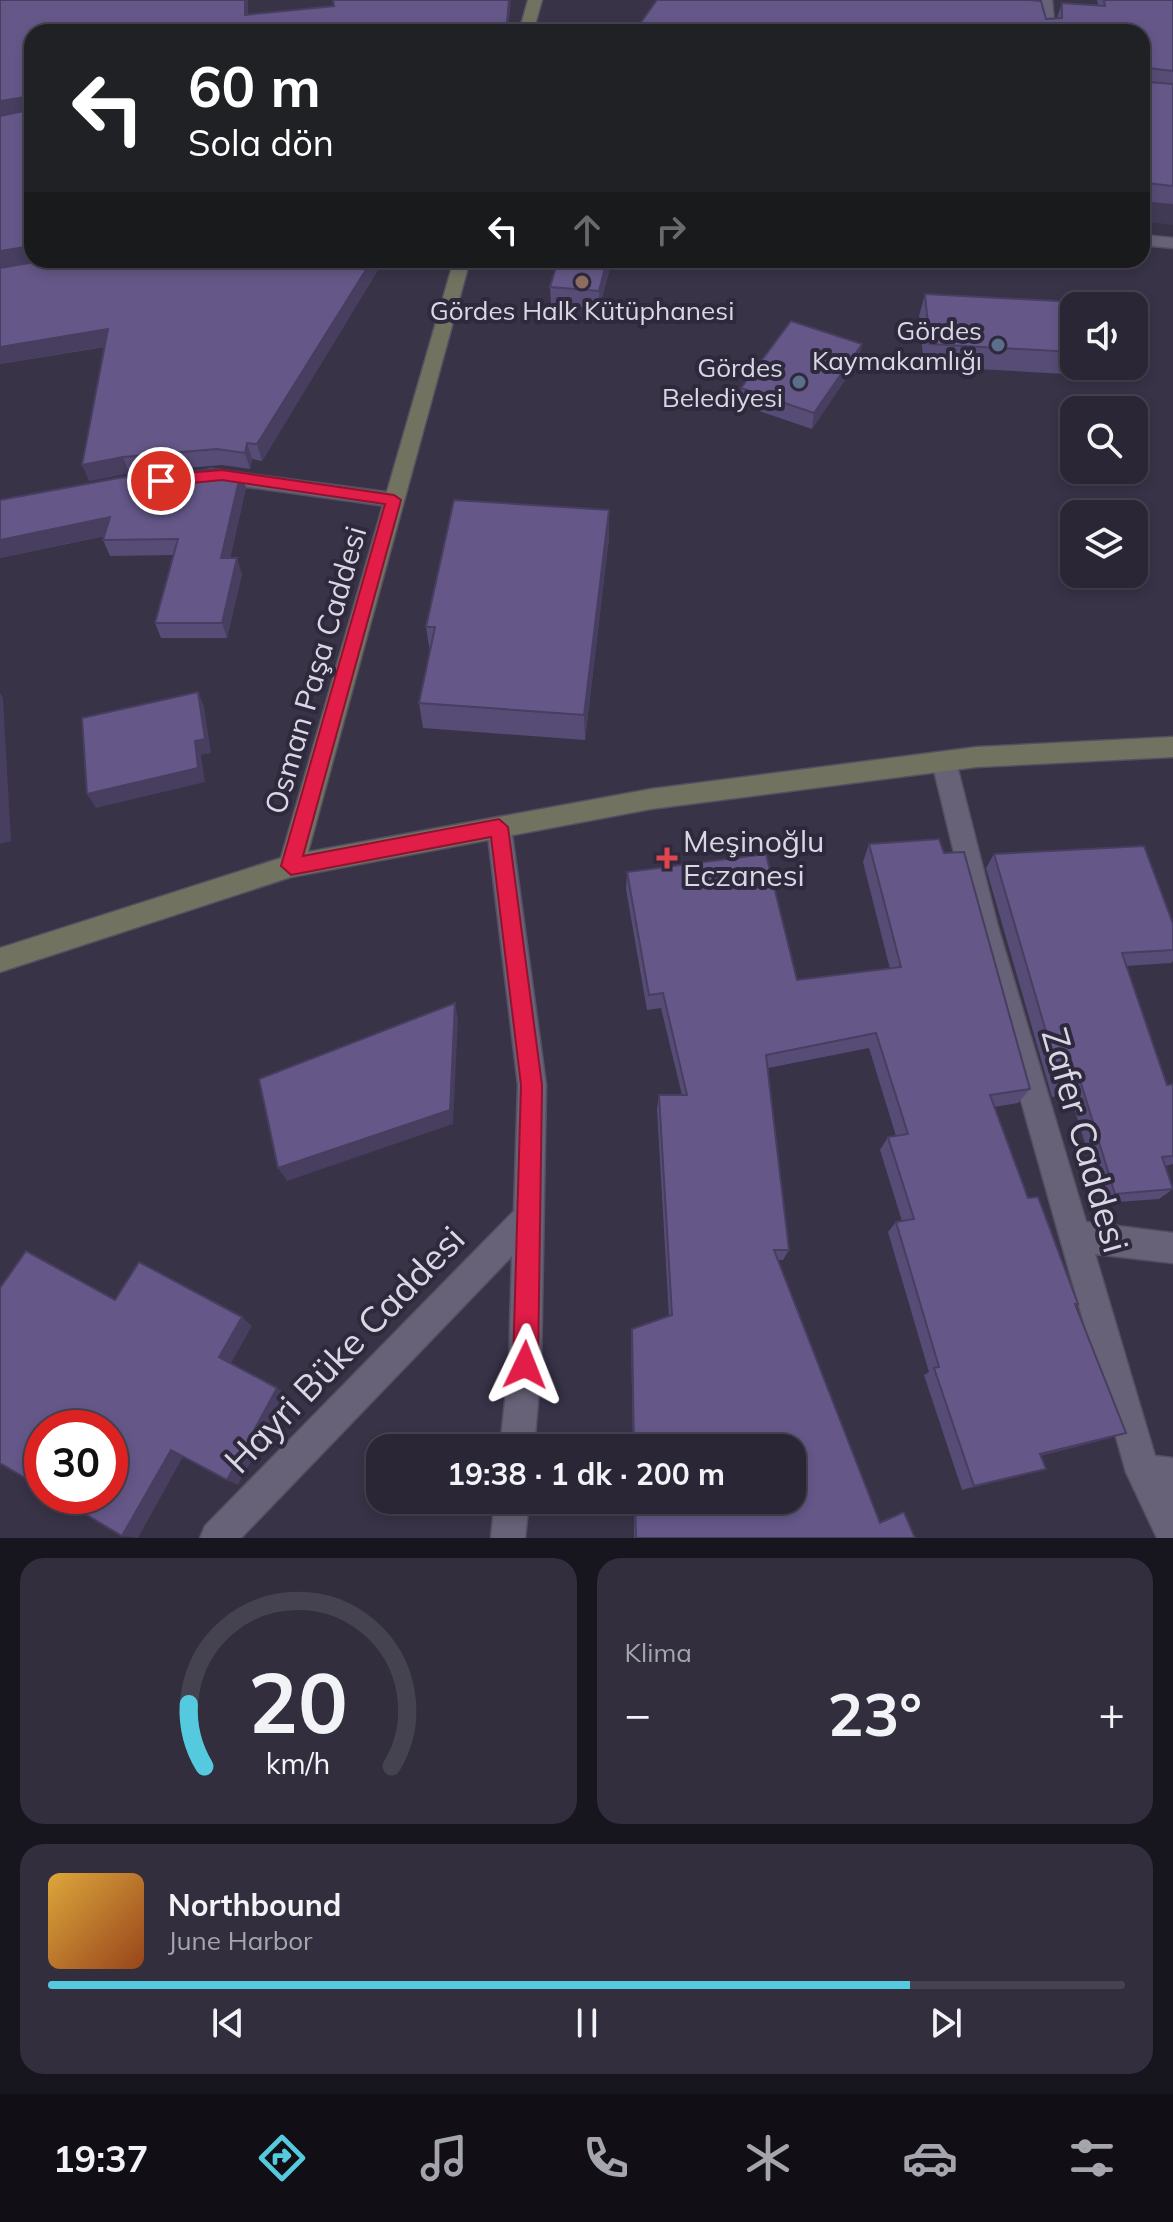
<!DOCTYPE html>
<html lang="tr">
<head>
<meta charset="utf-8">
<style>
	body { margin:0; font-family:Mulish,sans-serif; background:#322e3d; color:#f1f3f6; height:100vh; display:flex; flex-direction:column; font-size:30px; white-space:nowrap }
	* { box-sizing:border-box; margin:0 }
	p { font-size:26px; color:#a5a5ad }
	.icon { flex:none; width:44px; height:44px; fill:none; stroke:currentColor; stroke-width:2; stroke-linecap:round; stroke-linejoin:round }
	.map { position:relative; height:1538px; overflow:hidden }
	.side { display:flex; flex-direction:column; gap:20px; padding:20px; background:#17151d; flex:1 }
	.side>* { flex:none }
	.banner { position:absolute; left:24px; top:24px; width:1126px; height:244px; border-radius:24px; box-shadow:0 4px 12px #0003,0 0 0 2px #464350; background:#202124; color:#fff; overflow:hidden }
	.tools { position:absolute; left:1060px; top:292px; display:grid; gap:16px }
	.tools a { display:grid; place-items:center; width:88px; height:88px; border-radius:16px; background:#2a2635; box-shadow:0 4px 12px #0003,0 0 0 2px #464350; font-size:40px }
	.speed { position:absolute; left:24px; top:1410px; display:flex; gap:16px; font-size:40px; font-weight:700; text-align:center }
	.speed>* { display:grid; place-content:center; width:104px; height:104px; border-radius:50%; background:#2a2635; box-shadow:0 4px 12px #0003,0 0 0 2px #464350; line-height:1 }
	.speed .limit { border:12px solid #d22; background:#fff; color:#111 }
	.pin { position:absolute; display:grid; place-items:center; width:68px; height:68px; color:#fff; margin:-34px; border:4px solid #fff; border-radius:50%; box-shadow:0 2px 8px #0007 }
	.me { position:absolute; width:88px; margin:-44px; rotate:2deg; stroke-linejoin:round; filter:drop-shadow(0 0 6px #0008) }
	.turn { display:flex; align-items:center; gap:28px; height:168px; padding:0 32px; font-size:36px }
	.turn .icon { width:104px; height:104px; stroke-width:2.5 }
	.turn b { display:block; font-size:56px; line-height:68px }
	.lanes { display:flex; align-items:center; height:76px; padding:0 32px; background:#0003; justify-content:center; gap:40px; direction:ltr }
	.lanes .off { opacity:.35 }
	.big { font-size:60px; font-weight:700; line-height:1.1 }
	.side .widget { flex:1; display:flex; flex-direction:column; justify-content:center; gap:12px; min-width:0; padding:0 28px; border-radius:24px; background:#322e3d }
	.side .dial { align-items:center; gap:0 }
	.dial svg { height:208px; overflow:visible; fill:none; stroke:#464350; stroke-width:7; stroke-linecap:round; text-anchor:middle }
	.dial text { fill:#f1f3f6; stroke:none }
	.song { display:flex; align-items:center; gap:24px }
	.cover { width:96px; height:96px; border-radius:12px; background:linear-gradient(135deg,hsl(40 70% 55%),hsl(20 70% 35%)) }
	.played { height:8px; border-radius:4px; background:linear-gradient(90deg,#55cade 80%,#464350 80%) }
	.keys { display:flex; justify-content:space-around; direction:ltr }
	.heat { display:flex; justify-content:space-between; align-items:center; font-size:44px; direction:ltr }
	.side .tiles { flex:1; display:grid; gap:20px; grid-template-columns:1fr 1fr }
	.widget:last-child { grid-column:span 2 }
	.trip { position:absolute; left:366px; top:1434px; width:440px; height:80px; border-radius:24px; background:#2a2635; box-shadow:0 4px 12px #0003,0 0 0 2px #464350; font-weight:700; line-height:80px; text-align:center }
	.menu { display:flex; height:128px; justify-content:space-around; align-items:center; background:#110f15; color:#a5a5ad }
	.menu .icon { width:56px; height:56px }
	.menu .on { color:#55cade }
	.menu b { font-size:36px; color:#f1f3f6 }
	.map>svg:first-child { display:block }
	.built { fill:#413a54 }
	.lines { fill:none; stroke-linecap:round; stroke-linejoin:round }
	.street-casing { stroke:#545060; stroke-width:3 }
	.secondary-casing { stroke:#545060; stroke-width:3 }
	.street { fill:#676278; fill-rule:evenodd }
	.secondary { fill:#727261; fill-rule:evenodd }
	.wall { fill:#574c76 }
	.shaded-wall { fill:#473e60 }
	.building { fill:#655889; stroke:#473e60; stroke-width:2 }
	.route { fill:#e11d48; stroke:#92132f; stroke-width:2 }
	.education-dot { fill:#8d6e63; stroke:#2e293c; stroke-width:3 }
	.service-dot { fill:#5c6f8a; stroke:#2e293c; stroke-width:3 }
	.health-dot { fill:#e0444e; stroke:#2e293c; stroke-width:3 }
	.labels { text-anchor:middle; dominant-baseline:central; stroke-width:8; stroke-linejoin:round; paint-order:stroke }
	.far-poi-label { font-size:26px; fill:#d9d7e3; stroke:#2e293c; text-anchor:end }
	.street-label { font-size:30px; fill:#d9d7e3; stroke:#2e293c }
	.poi-label { font-size:30px; fill:#d9d7e3; stroke:#2e293c; text-anchor:start }
	.near-street-label { font-size:36px; fill:#d9d7e3; stroke:#2e293c }
</style>
</head>
<body>
<div class="map">
<svg width="1173" height="1538" viewBox="0 0 1173 1538">
	<rect width="100%" height="100%" fill="#383347"/>
	<path class="built" d="M1142,98L1173,102V225L1142,221Z"/>
	<g class="lines">
		<defs>
			<path id="street" d="M1038,0H1052L1055,32H1041Z
				M1142,235L1173,238V248L1142,245Z
				M211,469L394,493L404,500L394,507L204,481L201,476L204,471Z
				M944,752L952,755L956,762L998,927L1086,1222L1173,1233V1263L1095,1254L1155,1456L1173,1458V1538H1157L1126,1472L972,927L932,762L936,755Z
				M499,817L508,820L511,827L546,1085L541,1365L534,1448H500L509,1365L512,1256L241,1538H200L205,1526L514,1211L518,1085L487,827L490,820Z
				M495,1500H529L525,1538H491Z"/>
			<path id="secondary" d="M528,0H542L533,32H519Z
				M454,260H470L308,852L651,789L977,747L1173,737V757L977,767L651,809L291,877L0,972V948L281,858Z"/>
		</defs>
		<use href="#street" class="street-casing"/>
		<use href="#secondary" class="secondary-casing"/>
		<use href="#street" class="street"/>
		<use href="#secondary" class="secondary"/>
	</g>
	<path class="wall" d="M0,0H248V14L511,0L32,32V260H384L262,461L252,459L250,469L222,465L129,473L89,481L105,347L0,364Z
		M1097,0H1173V204L1142,201V32L1046,19L1057,18L1062,3L1098,5Z
		M558,260H612L599,309L551,304L550,287Z
		M925,294L1074,306V366H1134V313L1146,356L1136,378L924,366L919,316Z
		M859,359L812,429L739,404L741,388Z
		M241,472L246,488L230,558L242,574L227,638H161L155,623L173,555L110,556L103,540L105,536L0,558V500Z
		M609,537L585,740L423,728L419,703L430,652L426,627Z
		M869,844L944,853L1030,1089L1018,1103L994,1107L1028,1198L1078,1304L1075,1306L1110,1438L1040,1456L1046,1469L962,1490L924,1375L929,1372L888,1232L896,1222L902,1221L880,1150L888,1137L896,1136L869,1048L768,1068L789,1250L783,1260H778L879,1522L904,1512L915,1538H634V1500H792V1448H633L631,1337L632,1329L669,1316L657,1109L659,1095H682L661,1008L647,1010L626,889L627,872L797,980L890,969L863,862Z
		M994,854L1173,924V961L1171,963L1126,966L1167,1085L1173,1084V1164L1165,1166L1173,1189L1159,1199L1103,1203L1070,1094L1052,1097L986,868Z"/>
	<path class="shaded-wall" d="M245,0H248V30L245,15Z
		M509,0H511L508,32H506Z
		M26,97L32,113L0,118V101Z
		M32,246V260H53L0,269V251Z
		M372,260H384L262,461L257,444Z
		M607,260H612L599,309V291Z
		M108,329L114,345L0,364V347Z
		M862,344L859,359L812,429L814,413Z
		M247,443L252,459L250,469L245,453Z
		M123,457L129,473L89,481L82,465Z
		M241,472L246,488L227,574L221,558Z
		M609,510V537L585,740L584,715Z
		M110,517L117,533L0,558V540Z
		M237,558L242,574L227,638L222,623Z
		M198,692L204,706L211,753L201,755L205,782L96,808L87,794Z
		M0,693L3,698L11,841L0,844Z
		M455,1003L458,1019L453,1124L287,1181L278,1168Z
		M242,1317L252,1326L230,1365L219,1357Z
		M277,1388L287,1395L238,1485L227,1480Z
		M1126,1433L1110,1438L1026,1459L1040,1454Z
		M171,1450L184,1455L138,1538L122,1536Z
		M1046,1469L1032,1473L962,1490L974,1486Z"/>
	<path class="building" d="M0,0H245V15L334,6L333,0H509L506,32H32V246L0,251V116L29,110L26,97L0,101Z
		M657,0H1030L1041,1L1046,19L1062,18V3L1105,6L1104,0H1173V71L1148,68L1145,71L1148,82L1173,84V186L1146,183L1142,111V32H634Z
		M46,260H372L257,444L247,443L245,453L217,449L123,457L82,465L108,329L0,347V268Z
		M558,260H607L599,291L550,287Z
		M925,294L1132,305V306H1074V352L930,344Z
		M1134,313L1146,356H1134Z
		M791,321L862,344L814,413L741,388Z
		M217,469L241,472L221,558H237L222,623H155L178,539L103,540L110,517L0,540V500L124,477Z
		M454,500L609,510L584,715L419,703L435,627H426Z
		M198,692L205,739L195,741L198,768L87,794L82,718Z
		M939,839L944,853L964,852L1030,1089L990,1095L1028,1198L1038,1197L1078,1304H1075L1126,1433L1040,1454L1046,1469L974,1486L934,1368L939,1367L896,1222L914,1219L888,1137L908,1134L876,1033L766,1055L789,1250H774L880,1523L904,1512L915,1538H636L635,1500H792V1448H634L632,1329L672,1315L659,1095H687L663,993L649,995L627,872L766,854L797,980L901,967L869,844Z
		M1144,846L1173,924V950L1122,953L1167,1085L1173,1084V1156L1162,1157L1173,1189L1115,1194L1081,1083L1062,1086L994,854Z
		M455,1003L450,1110L278,1168L259,1079Z
		M26,1251L115,1300L139,1262L242,1317L219,1357L277,1388L227,1480L171,1450L122,1536L55,1496H110V1428H42V1488L0,1463V1288Z"/>
	<path class="route" d="M222,470L394,495L401,500L303,856L499,819L508,827L542,1085L538,1365L534,1374L525,1377L517,1374L513,1365L521,1085L491,837L291,875L281,866L385,504L222,480L161,486L153,481L161,475Z"/>
	<circle class="education-dot" cx="582" cy="282" r="8"/>
	<g class="service-dot">
		<circle cx="998" cy="345" r="8"/>
		<circle cx="799" cy="382" r="8"/>
	</g>
	<path class="health-dot" d="M663 846h8v8h8v8h-8v8h-8v-8h-8v-8h8z"/>
	<g class="labels">
		<g class="far-poi-label">
			<text x="582" y="310" text-anchor="middle">Gördes Halk Kütüphanesi</text>
			<text x="982" y="330">Gördes<tspan x="982" dy="30">Kaymakamlığı</tspan></text>
			<text x="783" y="367">Gördes<tspan x="783" dy="30">Belediyesi</tspan></text>
		</g>
		<g class="street-label">
			<text transform="translate(315 670) rotate(-74)">Osman Paşa Caddesi</text>
		</g>
		<g class="poi-label">
			<text x="683" y="841">Meşinoğlu<tspan x="683" dy="34">Eczanesi</tspan></text>
		</g>
		<g class="near-street-label">
			<text transform="translate(1086 1140) rotate(74)">Zafer Caddesi</text>
			<text transform="translate(344 1349) rotate(-46)">Hayri Büke Caddesi</text>
		</g>
	</g>
</svg>
<div class="tools">
<a><svg class="icon" aria-label="sound" viewBox="0 0 24 24"><path d="M4 9h4l5-4v14l-5-4H4zM17 9q2 3 0 6"/></svg></a>
<a><svg class="icon" aria-label="search" viewBox="0 0 24 24"><circle cx="10" cy="10" r="6"/><path d="M15 15l6 6"/></svg></a>
<a><svg class="icon" aria-label="layers" viewBox="0 0 24 24"><path d="M12 4l9 5-9 5-9-5zM3 14l9 5 9-5"/></svg></a>
</div>
<div class="speed"><div class="limit">30</div></div>
<div class="pin" style="left:161px;top:481px;background:#d93025"><svg class="icon" aria-label="arrive" viewBox="0 0 24 24"><path d="M6 21V4h12l-3 4 3 4H6"/></svg></div>
<svg class="me" style="left:525px;top:1365px" viewBox="-20 -20 40 40"><path d="M0-17L14 15 0 8-14 15z" fill="#e11d48" stroke="#fff" stroke-width="4"/></svg>
<div class="trip">19:38 · 1 dk · 200 m</div>
<div class="banner">
<div class="turn"><svg class="icon" aria-label="left" viewBox="0 0 24 24"><path d="M17 20v-9H6M10 6l-5 5 5 5"/></svg><div><b>60 m</b>Sola dön</div></div>
<div class="lanes"><svg class="icon" aria-label="left" viewBox="0 0 24 24"><path d="M17 20v-9H6M10 6l-5 5 5 5"/></svg><svg class="icon off" aria-label="ahead" viewBox="0 0 24 24"><path d="M12 20V5M6 11l6-6 6 6"/></svg><svg class="icon off" aria-label="right" viewBox="0 0 24 24"><path d="M7 20v-9h11M14 6l5 5-5 5"/></svg></div>
</div>
</div>
<section class="side">
<div class="tiles">
<div class="widget dial"><svg viewBox="0 0 100 80">
<path d="M14 69A42 42 0 1 1 86 69"/>
<path d="M14 69A42 42 0 0 1 8 45" stroke="#55cade"/>
<text x="50" y="56" font-size="32" font-weight="700">20</text>
<text x="50" y="72" font-size="11">km/h</text>
</svg></div>
<div class="widget"><p>Klima</p>
<div class="heat"><a>−</a><b class="big">23°</b><a>+</a></div>
</div>
<div class="widget">
<div class="song"><i class="cover"></i><div><b>Northbound</b><p>June Harbor</p></div></div>
<div class="played"></div>
<div class="keys"><svg class="icon" aria-label="previous" viewBox="0 0 24 24"><path d="M18 5L8 12l10 7zM5 5v14"/></svg><svg class="icon" aria-label="pause" viewBox="0 0 24 24"><path d="M8 5v14M16 5v14"/></svg><svg class="icon" aria-label="next" viewBox="0 0 24 24"><path d="M6 5l10 7-10 7zM19 5v14"/></svg></div>
</div>
</div>
</section>
<nav class="menu">
<b>19:37</b>
<svg class="icon on" aria-label="directions" viewBox="0 0 24 24"><path d="M12 3l9 9-9 9-9-9zM9 14v-3h6M13 9l2 2-2 2"/></svg>
<svg class="icon" aria-label="music" viewBox="0 0 24 24"><path d="M9 18V5l10-2v13"/><circle cx="6" cy="18" r="3"/><circle cx="16" cy="16" r="3"/></svg>
<svg class="icon" aria-label="phone" viewBox="0 0 24 24"><path d="M5 4h4l2 5-3 2q2 4 5 5l2-3 5 2v4C11 20 4 13 5 4z"/></svg>
<svg class="icon" aria-label="climate" viewBox="0 0 24 24"><path d="M12 3v18M4 7l16 10M4 17L20 7"/></svg>
<svg class="icon" aria-label="car" viewBox="0 0 24 24"><path d="M5 17H2v-5l4-1 3-4h7l3 4 3 1v5h-3M9 17h6M6 11h13"/><circle cx="7" cy="17" r="2"/><circle cx="17" cy="17" r="2"/></svg>
<svg class="icon" aria-label="filters" viewBox="0 0 24 24"><path d="M4 7h16M4 17h16"/><circle cx="9" cy="7" r="2"/><circle cx="15" cy="17" r="2"/></svg>
</nav>
</body>
</html>
